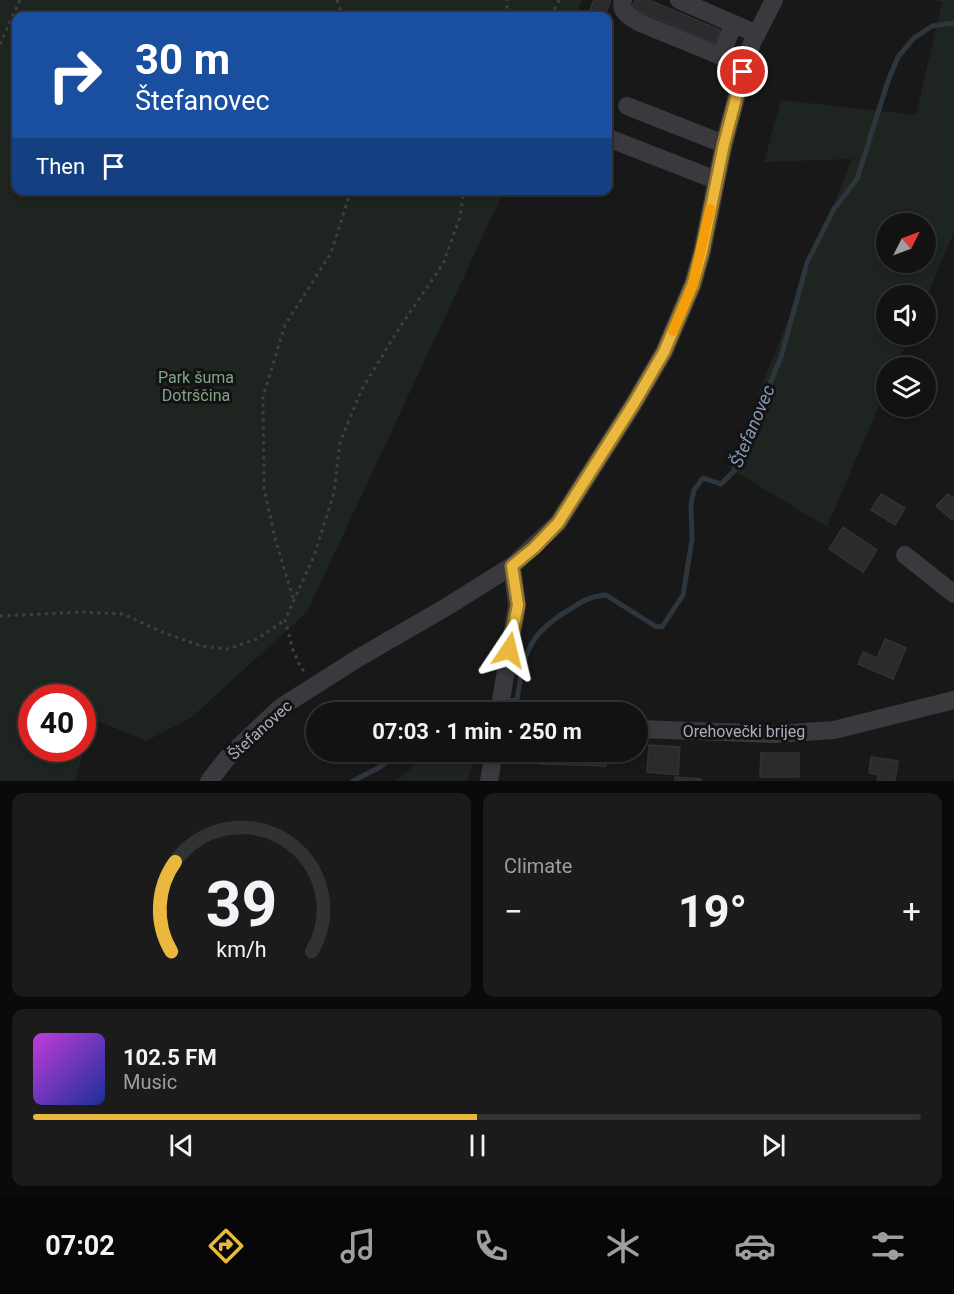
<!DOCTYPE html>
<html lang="en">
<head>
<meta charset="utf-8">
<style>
	body { margin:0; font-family:Roboto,sans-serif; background:#1b1b1c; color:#f1f3f6; height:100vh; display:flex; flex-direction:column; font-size:22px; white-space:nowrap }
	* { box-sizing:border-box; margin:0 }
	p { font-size:20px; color:#9c9ea0 }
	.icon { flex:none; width:33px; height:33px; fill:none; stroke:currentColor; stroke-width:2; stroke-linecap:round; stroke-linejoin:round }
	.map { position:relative; height:781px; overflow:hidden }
	.panel { display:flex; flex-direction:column; gap:12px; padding:12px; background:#0a0a0a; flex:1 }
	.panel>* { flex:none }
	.guide { position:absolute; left:12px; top:12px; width:600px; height:183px; border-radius:12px; box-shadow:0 3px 9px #0003,0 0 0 2px #313233; background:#1a4fa0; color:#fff; overflow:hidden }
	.needle { width:39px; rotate:48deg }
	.fabs { position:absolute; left:876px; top:213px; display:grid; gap:12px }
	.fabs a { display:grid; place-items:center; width:60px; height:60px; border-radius:50%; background:#121213; box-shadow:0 3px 9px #0003,0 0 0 2px #313233; font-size:30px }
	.speed { position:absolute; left:18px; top:684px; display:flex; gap:12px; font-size:30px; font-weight:700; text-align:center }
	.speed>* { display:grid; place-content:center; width:78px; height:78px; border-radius:50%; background:#121213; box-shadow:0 3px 9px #0003,0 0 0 2px #313233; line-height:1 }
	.speed .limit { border:9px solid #d22; background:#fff; color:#111 }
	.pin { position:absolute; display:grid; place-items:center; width:51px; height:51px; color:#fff; margin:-26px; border:3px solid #fff; border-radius:50%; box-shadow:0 2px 6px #0007 }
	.me { position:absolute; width:66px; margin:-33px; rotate:10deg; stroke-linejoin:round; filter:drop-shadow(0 0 4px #0008) }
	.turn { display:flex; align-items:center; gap:21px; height:126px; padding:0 24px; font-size:27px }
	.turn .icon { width:78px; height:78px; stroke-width:2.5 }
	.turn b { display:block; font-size:42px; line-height:51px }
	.then { display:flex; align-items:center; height:57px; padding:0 24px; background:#0003; gap:12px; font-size:22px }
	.big { font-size:45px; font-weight:700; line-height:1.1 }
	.panel .tile { flex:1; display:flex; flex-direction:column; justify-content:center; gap:9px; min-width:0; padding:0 21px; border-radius:12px; background:#1b1b1c }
	.panel .dial { align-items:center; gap:0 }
	.dial svg { height:156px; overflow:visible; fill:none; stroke:#313233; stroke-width:7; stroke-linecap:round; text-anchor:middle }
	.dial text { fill:#f1f3f6; stroke:none }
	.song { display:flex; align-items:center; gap:18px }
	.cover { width:72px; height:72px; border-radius:9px; background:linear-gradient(135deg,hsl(290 70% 55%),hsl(230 70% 35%)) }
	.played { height:6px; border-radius:3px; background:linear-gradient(90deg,#eab83f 50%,#313233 50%) }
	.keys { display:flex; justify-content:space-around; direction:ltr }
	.heat { display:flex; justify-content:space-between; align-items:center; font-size:33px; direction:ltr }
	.panel .tiles { flex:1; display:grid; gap:12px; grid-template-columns:1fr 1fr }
	.tile:last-child { grid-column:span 2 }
	.trip { position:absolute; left:306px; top:702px; width:342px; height:60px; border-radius:30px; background:#121213; box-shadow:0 3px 9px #0003,0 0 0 2px #313233; font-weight:700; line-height:60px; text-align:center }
	.dock { display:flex; height:96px; justify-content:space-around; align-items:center; background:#070708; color:#9c9ea0 }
	.dock .icon { width:42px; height:42px }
	.dock .current { color:#eab83f }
	.dock b { font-size:27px; color:#f1f3f6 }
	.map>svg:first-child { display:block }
	.green { fill:#1e241f; fill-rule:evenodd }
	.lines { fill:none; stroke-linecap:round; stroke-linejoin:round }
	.stream { stroke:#2e363d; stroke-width:5 }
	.building { fill:#2b2b2d; stroke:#323235; stroke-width:1.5 }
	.path { stroke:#3f4045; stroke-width:3; stroke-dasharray:3 4.5; stroke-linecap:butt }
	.minor { stroke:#39393e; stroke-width:18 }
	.route-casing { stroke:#987829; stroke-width:15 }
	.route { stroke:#eab83f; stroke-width:10 }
	.slow { stroke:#f59e0b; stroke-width:10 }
	.labels { text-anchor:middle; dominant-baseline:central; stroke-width:6; stroke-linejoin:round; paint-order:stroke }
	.park-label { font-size:16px; fill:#82a386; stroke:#131214 }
	.street-label { font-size:16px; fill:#aaaeb9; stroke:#131214 }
	.water-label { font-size:18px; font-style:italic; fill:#839ab2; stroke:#131214 }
</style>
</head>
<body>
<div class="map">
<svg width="954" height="781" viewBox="0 0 954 781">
	<rect width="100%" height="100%" fill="#181819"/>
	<path class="green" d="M0,0H582L576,16H16V190L504,191L307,612L191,718L146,741L93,719L75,781H0ZM32,698H82V748H32Z
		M933,0H954V232L926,298V296H886V334L910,335L896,367L886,368V389L827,527L729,468L852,159L764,162L781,100L916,115L942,2ZM886,224H926V262H886Z
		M431,752H477L467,781H395Z"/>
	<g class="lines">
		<path class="stream" d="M506,701L517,700C524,655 527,635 567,611C583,601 587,597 606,595L655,626L662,627L683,595L692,540L691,504L694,490L703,478L721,484L734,471L781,357L807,263L834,209L857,179L888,81L898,57L914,38L932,26L954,23
			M438,712L451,708L496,702
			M353,781L380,767L400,752"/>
	</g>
	<path class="building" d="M594,0H611L605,15L590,10Z
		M635,0H649L720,30L715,43L631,8Z
		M881,494L905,508L895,525L871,510Z
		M948,494L954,498V518L952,520L936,506Z
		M843,527L877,550L863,572L829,549Z
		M885,639L906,648L893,679L858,664L863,652L877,658Z
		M649,745L680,747L678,775L647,772Z
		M539,752H606V766L539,764Z
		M761,753H799V777H760Z
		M871,757L898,761L895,781H877L878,775L869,773Z
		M675,777L701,779V781H675Z"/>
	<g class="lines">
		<path class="path" d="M337,0L342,16
			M507,16V0
			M551,16L559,0
			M0,44L20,0
			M293,598L275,538L264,488L263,397L285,325L331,253L351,190
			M0,616L82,612L123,614L162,632L201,646L228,649L257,639L285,620
			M304,671L301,668L293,650L285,620L314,556L334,493L340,442L362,389L400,327L443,264L460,217L464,190"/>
		<path class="minor" d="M623,0C619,11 630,17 638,22L745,66
			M679,0L757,34
			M721,56L733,24
			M627,106L724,144
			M608,138L716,180
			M905,555L954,594
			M499,712L517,605L512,566
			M638,729L775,734L834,730L954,700
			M209,781L228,757L281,707L360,657L448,606L512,566L558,523L633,405L664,352L693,284L702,252L724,144L743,72L752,43L774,0
			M489,781L494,752"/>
	</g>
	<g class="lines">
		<defs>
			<path id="route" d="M509,650L518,605L512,566L534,548L558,523L633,405L664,352L693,284L702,252L724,144L743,72"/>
		</defs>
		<use href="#route" class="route-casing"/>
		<use href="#route" class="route"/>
		<path class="slow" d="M673,331L693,284L710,209"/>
	</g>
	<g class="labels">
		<g class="park-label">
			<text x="196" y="377">Park šuma<tspan x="196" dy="18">Dotrščina</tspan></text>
		</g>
		<g class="street-label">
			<text transform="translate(260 730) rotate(-42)">Štefanovec</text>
			<text x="744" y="731">Orehovečki brijeg</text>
		</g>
		<g class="water-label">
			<text transform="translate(752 426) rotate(-67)">Štefanovec</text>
		</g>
	</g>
</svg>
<div class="fabs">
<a><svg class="needle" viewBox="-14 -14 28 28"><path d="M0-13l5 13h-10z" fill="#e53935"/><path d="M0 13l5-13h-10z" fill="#9c9ea0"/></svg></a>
<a><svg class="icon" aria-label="sound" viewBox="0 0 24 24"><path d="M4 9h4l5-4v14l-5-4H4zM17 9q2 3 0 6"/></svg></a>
<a><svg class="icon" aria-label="layers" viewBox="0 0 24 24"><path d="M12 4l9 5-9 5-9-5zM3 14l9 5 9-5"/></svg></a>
</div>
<div class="speed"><div class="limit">40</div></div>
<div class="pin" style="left:743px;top:72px;background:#d93025"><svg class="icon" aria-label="arrive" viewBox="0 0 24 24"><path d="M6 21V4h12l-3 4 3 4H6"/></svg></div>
<svg class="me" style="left:509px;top:650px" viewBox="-20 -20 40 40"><path d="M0-17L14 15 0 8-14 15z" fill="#eab83f" stroke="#fff" stroke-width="4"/></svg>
<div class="trip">07:03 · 1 min · 250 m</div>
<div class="guide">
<div class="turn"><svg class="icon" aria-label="right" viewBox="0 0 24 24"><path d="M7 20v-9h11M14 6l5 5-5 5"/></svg><div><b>30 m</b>Štefanovec</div></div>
<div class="then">Then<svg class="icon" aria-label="arrive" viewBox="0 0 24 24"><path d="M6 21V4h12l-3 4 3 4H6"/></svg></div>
</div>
</div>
<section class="panel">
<div class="tiles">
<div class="tile dial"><svg viewBox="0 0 100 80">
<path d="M14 69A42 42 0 1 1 86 69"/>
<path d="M14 69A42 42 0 0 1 16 23" stroke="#eab83f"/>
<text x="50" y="56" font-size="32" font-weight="700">39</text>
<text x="50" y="72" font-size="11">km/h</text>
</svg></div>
<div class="tile"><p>Climate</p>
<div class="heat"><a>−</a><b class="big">19°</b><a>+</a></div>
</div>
<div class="tile">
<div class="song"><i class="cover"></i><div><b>102.5 FM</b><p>Music</p></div></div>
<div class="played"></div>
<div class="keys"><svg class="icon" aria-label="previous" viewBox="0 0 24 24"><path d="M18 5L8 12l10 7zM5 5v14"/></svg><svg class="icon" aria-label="pause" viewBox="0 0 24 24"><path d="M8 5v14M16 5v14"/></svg><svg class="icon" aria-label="next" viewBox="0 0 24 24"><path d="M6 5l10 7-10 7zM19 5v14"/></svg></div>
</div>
</div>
</section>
<nav class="dock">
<b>07:02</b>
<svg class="icon current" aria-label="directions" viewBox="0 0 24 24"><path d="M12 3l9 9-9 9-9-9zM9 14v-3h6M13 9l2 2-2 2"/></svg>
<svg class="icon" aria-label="music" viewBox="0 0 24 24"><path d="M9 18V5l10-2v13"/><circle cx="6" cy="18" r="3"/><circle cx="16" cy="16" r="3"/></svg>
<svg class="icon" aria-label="phone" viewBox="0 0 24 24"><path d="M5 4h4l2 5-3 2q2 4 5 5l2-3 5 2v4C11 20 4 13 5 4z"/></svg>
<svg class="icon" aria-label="climate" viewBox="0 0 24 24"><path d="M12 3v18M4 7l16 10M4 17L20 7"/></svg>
<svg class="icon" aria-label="car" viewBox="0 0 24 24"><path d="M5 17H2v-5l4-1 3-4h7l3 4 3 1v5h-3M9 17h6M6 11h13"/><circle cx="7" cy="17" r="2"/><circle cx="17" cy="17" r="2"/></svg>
<svg class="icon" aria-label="filters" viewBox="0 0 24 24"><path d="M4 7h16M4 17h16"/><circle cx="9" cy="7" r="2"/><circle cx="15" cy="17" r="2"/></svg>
</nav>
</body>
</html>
